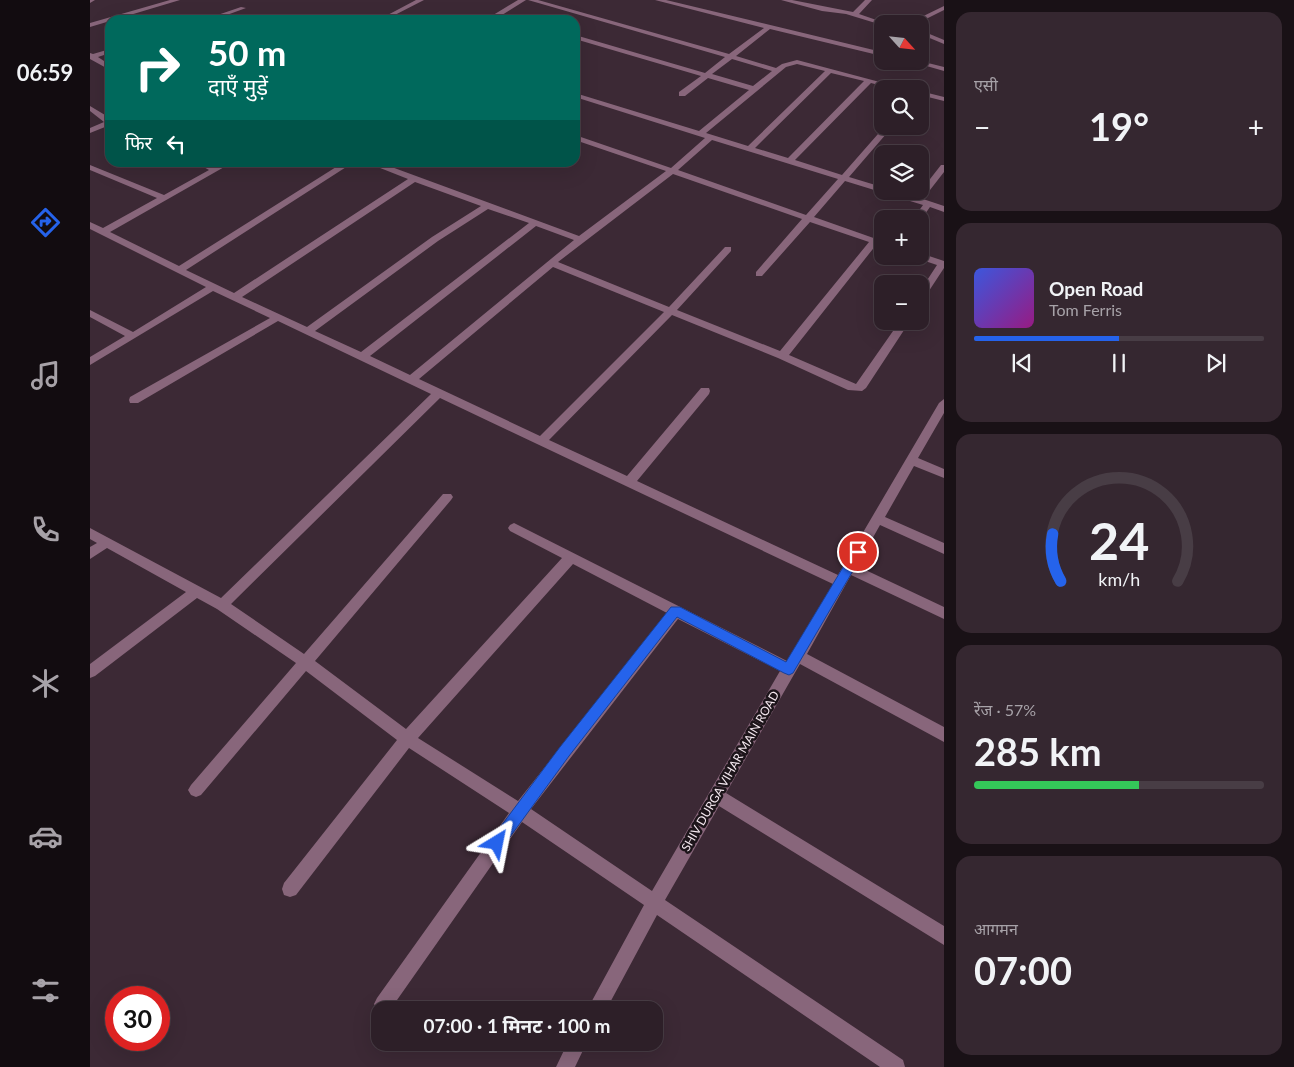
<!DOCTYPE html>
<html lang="hi">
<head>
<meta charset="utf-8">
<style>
	body { margin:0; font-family:Lato,"Noto Sans Devanagari",sans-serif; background:#352730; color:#f1f3f6; height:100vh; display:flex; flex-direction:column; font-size:19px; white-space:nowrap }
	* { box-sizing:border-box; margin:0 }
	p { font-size:16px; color:#a7a2a8 }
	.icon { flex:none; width:28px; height:28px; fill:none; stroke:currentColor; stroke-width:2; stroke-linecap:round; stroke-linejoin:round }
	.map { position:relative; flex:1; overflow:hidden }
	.sheet { display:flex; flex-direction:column; gap:12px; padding:12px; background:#191116; width:350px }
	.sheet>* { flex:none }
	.top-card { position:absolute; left:15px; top:15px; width:475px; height:152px; border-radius:15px; box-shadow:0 5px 20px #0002,0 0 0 1px #483d45; background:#00695c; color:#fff; overflow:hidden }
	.needle { width:32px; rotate:117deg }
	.tools { position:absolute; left:784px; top:15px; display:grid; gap:10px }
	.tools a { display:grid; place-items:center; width:55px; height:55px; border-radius:10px; background:#2d1f28; box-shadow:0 5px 20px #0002,0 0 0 1px #483d45; font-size:25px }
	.speed { position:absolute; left:15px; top:986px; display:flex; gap:10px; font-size:25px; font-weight:700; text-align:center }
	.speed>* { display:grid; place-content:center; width:65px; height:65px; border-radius:50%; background:#2d1f28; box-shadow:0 5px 20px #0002,0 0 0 1px #483d45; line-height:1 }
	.speed .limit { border:8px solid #d22; background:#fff; color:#111 }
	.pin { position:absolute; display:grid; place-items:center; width:42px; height:42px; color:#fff; margin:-21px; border:2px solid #fff; border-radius:50%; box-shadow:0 1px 5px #0007 }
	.me { position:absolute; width:55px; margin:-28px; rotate:35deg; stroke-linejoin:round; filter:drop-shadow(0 0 4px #0008) }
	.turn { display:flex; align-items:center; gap:18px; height:105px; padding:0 20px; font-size:22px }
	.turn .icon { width:65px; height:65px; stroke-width:2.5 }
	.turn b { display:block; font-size:35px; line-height:42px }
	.then { display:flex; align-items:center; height:48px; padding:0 20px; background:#0003; gap:10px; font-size:19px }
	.big { font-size:38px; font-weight:700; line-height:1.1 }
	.sheet .card { flex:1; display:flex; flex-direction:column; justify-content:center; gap:8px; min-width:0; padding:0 18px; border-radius:15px; background:#352730 }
	.sheet .dial { align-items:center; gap:0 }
	.dial svg { height:130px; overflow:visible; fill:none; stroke:#483d45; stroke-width:7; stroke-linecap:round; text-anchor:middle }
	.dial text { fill:#f1f3f6; stroke:none }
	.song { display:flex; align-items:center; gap:15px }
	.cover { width:60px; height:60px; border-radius:8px; background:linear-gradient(135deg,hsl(230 70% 55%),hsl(310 70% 35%)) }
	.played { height:5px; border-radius:2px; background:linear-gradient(90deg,#2563eb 50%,#483d45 50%) }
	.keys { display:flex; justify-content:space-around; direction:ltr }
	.heat { display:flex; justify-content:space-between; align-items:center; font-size:28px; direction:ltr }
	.charge { height:8px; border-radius:4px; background:linear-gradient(90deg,#34c759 57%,#483d45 0) }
	.trip { position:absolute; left:281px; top:1001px; width:292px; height:50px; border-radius:15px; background:#2d1f28; box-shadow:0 5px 20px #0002,0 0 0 1px #483d45; font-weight:700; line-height:50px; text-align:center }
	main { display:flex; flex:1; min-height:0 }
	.dock { display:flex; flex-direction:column; width:90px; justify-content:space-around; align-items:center; background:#120c10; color:#a7a2a8 }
	.dock .icon { width:35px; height:35px }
	.dock .active { color:#2563eb }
	.dock b { font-size:22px; color:#f1f3f6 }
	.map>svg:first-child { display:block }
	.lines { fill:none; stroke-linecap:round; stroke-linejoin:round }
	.minor { fill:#88667b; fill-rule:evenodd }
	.route { fill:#2563eb; stroke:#184099 }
	.labels { text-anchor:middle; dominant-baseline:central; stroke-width:5; stroke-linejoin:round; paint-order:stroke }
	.street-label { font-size:12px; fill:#f5e9f0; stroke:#1d151a }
</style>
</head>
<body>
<main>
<nav class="dock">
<b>06:59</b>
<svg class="icon active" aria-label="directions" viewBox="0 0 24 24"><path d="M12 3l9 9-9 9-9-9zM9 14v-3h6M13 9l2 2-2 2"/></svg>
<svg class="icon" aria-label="music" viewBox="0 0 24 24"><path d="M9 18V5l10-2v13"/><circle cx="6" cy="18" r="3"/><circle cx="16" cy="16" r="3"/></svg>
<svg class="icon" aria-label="phone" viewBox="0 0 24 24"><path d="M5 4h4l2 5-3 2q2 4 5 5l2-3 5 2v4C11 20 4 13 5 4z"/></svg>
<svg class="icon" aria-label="climate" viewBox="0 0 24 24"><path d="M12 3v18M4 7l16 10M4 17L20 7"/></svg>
<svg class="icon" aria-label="car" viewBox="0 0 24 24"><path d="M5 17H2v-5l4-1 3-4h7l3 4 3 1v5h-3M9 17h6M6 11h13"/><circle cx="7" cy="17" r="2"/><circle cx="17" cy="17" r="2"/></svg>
<svg class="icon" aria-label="filters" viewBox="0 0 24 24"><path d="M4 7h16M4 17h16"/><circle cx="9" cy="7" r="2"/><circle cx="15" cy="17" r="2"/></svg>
</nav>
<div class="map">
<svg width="854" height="1067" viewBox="0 0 854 1067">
	<rect width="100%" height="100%" fill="#3c2935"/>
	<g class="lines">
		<path class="minor" d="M0,0H5L0,3Z
			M80,0H90L0,27V23Z
			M326,0H334L297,19L292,18Z
			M428,0H436L412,15L426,20L408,17L403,20H395Z
			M438,0H448L639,54L674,28L565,0H576L792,52V56L680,29L646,56L686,68L692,64L707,60L816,89H804L781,83L705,160L752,175L795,126H803L759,177L792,187V191H807L826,197L851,165H854V172L833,199L854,206V212L840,207L830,221V219H823L833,205L755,181L724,217L792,241V247L786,245L699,355L766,384L810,321H820L776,388L772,391L758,390L688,358L582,315L459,440L537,476L611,388H619L620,391L619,394L547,481L748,575L849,403L854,399V413L828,458L854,469V478L824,466L795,517L854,543V554L790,525L767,566L854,607V619L761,575L717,654L854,727V742L710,664L636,793L854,926V945L629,806L575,900L813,1060L815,1067H790L567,915L516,1010H497L554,905L432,822L300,1010H287L284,1004L287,998L419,813L319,748L206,895L200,897L194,895L192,889L194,883L307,740L216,671L111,795L106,797L101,795L98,790L101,785L206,663L127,609L107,598L5,676L0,678V664L96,592L17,548L0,559V547L7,543L0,539V528L131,598L341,394L188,321L48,403H40L39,400L40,397L180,318L123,291L0,365V357L35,336L0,317V310L43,332L116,287L0,229V222L13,228L67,198L0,170V165L74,195L119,170L105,162H117L125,166L132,162H143L20,232L89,266L254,162H264L96,270L144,293L318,179L275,162H288L489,236L576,171L485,140V135L581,168L615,138L485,97V93L609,131L659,90L618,78L595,96H589V92L611,76L485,39V35L615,73L635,57ZM642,59L682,71L663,86L622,74ZM707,64L735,71L658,146L616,133L696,67ZM741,73L774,81L698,158L665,148ZM622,140L748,179L716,215L588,170ZM583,174L712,219L666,272V276H672L720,222L779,242L690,351L587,310L641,251V247H635L579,307L468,262ZM325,182L391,206L342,237L217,327L152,297ZM398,209L439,223L271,352L225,331L348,241ZM446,226L484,240L320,375L280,356ZM463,267L574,312L450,436L329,379ZM350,398L743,584L697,661L424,523L420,525L418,528L420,531L472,558L316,729L225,661L361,500L363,497L361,494H353L214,654L141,604ZM483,564L577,613L428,801L328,738ZM588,619L690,671L562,891L441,809Z
			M691,0H702L763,12L775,0H782L769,14L798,24H792V25L756,14L732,11Z
			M854,6V10L826,24H817Z
			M151,7L156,8L123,20H113Z
			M830,30L854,40V44L830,34Z
			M20,49V53L8,57L20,65V70L0,59V53L3,54Z
			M819,61H830L854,67V71Z
			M830,91L854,97V101L830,95Z
			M0,106L20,118V125L0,133V128L14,122L0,111Z
			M830,253L854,261V268L833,300L830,301V291L847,265L826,258L825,256H830Z
			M478,1042H497L485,1067H466Z"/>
	</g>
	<path class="route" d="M768,547L774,552L703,673L699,675L694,673L587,617L479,756L412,848L407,851L402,848L400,843L402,838L470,747L581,607H590L696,662L764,549Z"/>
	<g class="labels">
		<g class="street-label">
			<text transform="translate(640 771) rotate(-60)">SHIV DURGA VIHAR MAIN ROAD</text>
		</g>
	</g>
</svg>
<div class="tools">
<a><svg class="needle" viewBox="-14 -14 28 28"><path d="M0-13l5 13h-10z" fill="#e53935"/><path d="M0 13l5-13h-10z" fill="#a7a2a8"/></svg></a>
<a><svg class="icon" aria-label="search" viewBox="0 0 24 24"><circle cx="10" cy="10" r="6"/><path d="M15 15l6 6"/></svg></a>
<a><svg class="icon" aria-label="layers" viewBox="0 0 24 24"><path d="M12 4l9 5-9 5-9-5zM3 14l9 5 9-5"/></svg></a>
<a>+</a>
<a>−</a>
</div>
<div class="speed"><div class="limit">30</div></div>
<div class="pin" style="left:768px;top:552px;background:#d93025"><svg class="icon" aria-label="arrive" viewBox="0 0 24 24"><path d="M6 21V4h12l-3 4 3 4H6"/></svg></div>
<svg class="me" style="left:407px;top:843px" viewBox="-20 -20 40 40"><path d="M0-17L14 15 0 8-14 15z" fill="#2563eb" stroke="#fff" stroke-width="4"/></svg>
<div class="trip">07:00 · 1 मिनट · 100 m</div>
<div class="top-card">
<div class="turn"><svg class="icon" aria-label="right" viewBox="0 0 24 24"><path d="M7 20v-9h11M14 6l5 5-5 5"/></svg><div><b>50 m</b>दाएँ मुड़ें</div></div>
<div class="then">फिर<svg class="icon" aria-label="left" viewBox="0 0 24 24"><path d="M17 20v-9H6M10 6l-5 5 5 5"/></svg></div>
</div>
</div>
<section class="sheet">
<div class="card"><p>एसी</p>
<div class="heat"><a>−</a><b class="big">19°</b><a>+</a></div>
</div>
<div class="card">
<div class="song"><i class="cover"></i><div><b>Open Road</b><p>Tom Ferris</p></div></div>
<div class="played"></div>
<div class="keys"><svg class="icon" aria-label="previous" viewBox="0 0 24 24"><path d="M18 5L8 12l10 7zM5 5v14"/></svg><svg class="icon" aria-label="pause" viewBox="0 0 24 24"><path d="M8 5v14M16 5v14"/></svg><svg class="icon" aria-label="next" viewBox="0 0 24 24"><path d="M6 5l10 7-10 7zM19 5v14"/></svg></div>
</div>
<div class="card dial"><svg viewBox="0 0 100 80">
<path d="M14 69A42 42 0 1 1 86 69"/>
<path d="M14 69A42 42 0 0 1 9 40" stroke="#2563eb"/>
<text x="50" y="56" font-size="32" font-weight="700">24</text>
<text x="50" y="72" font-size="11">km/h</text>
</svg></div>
<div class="card"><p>रेंज · 57%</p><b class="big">285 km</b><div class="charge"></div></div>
<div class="card"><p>आगमन</p><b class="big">07:00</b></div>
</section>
</main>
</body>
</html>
